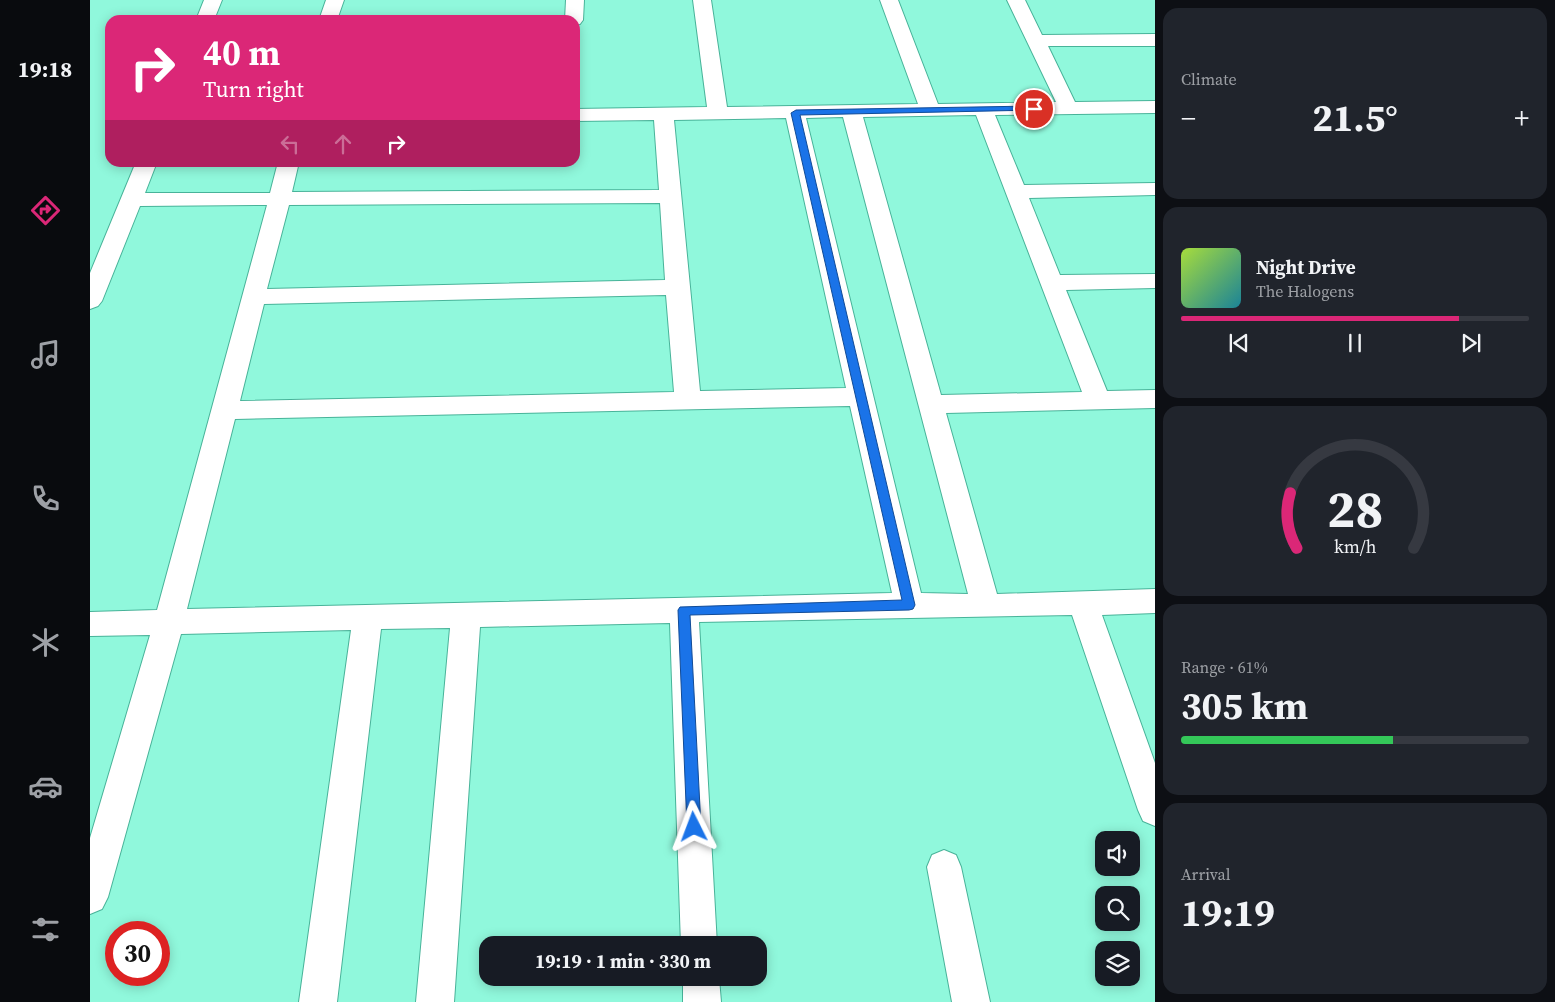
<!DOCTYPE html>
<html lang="en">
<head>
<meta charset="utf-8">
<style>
	body { margin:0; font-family:"Source Serif 4",serif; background:#20242c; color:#f1f3f6; height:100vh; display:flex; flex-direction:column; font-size:19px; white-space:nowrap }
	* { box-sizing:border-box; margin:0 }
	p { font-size:16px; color:#9ea1a6 }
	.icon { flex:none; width:28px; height:28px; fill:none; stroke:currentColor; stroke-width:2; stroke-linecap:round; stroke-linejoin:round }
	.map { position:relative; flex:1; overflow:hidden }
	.panel { display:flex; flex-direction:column; gap:8px; padding:8px; background:#0d0f14; width:400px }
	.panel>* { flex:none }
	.banner { position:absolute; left:15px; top:15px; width:475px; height:152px; border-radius:15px; box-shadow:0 2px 12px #0003; background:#db2777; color:#fff; overflow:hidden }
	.tools { position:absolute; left:1005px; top:831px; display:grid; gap:10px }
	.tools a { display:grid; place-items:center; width:45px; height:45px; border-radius:10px; background:#171b24; box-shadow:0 2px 12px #0003; font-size:25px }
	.speed { position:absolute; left:15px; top:921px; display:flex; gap:10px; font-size:25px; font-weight:700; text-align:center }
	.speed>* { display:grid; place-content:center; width:65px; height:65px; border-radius:50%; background:#171b24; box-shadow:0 2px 12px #0003; line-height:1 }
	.speed .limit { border:8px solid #d22; background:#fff; color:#111 }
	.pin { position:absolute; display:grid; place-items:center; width:42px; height:42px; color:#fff; margin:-21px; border:2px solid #fff; border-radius:50%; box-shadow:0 1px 5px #0007 }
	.me { position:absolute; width:55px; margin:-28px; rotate:357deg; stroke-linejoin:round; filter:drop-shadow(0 0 4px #0008) }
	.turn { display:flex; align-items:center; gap:18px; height:105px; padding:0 15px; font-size:22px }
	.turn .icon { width:65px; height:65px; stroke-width:2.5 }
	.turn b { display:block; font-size:35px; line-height:42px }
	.lanes { display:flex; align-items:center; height:48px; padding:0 15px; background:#0003; justify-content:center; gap:25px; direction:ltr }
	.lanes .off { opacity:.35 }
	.big { font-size:38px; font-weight:700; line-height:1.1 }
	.panel .card { flex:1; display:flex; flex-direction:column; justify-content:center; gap:8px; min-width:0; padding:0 18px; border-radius:15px; background:#20242c }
	.panel .dial { align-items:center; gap:0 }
	.dial svg { height:130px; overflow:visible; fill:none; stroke:#363941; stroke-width:7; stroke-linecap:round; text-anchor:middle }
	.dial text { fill:#f1f3f6; stroke:none }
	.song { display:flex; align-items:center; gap:15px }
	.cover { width:60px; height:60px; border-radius:8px; background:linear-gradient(135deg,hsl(80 70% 55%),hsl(190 70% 35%)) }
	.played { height:5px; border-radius:2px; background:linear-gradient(90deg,#db2777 80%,#363941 80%) }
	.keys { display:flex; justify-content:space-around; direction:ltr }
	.heat { display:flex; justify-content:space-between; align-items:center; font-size:28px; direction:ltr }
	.charge { height:8px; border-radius:4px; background:linear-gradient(90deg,#34c759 61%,#363941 0) }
	.trip { position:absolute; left:389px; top:936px; width:288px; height:50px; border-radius:15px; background:#171b24; box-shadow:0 2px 12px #0003; font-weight:700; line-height:50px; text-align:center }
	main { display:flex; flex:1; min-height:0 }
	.tab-bar { display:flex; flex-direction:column; width:90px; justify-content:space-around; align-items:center; background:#090b0e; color:#9ea1a6 }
	.tab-bar .icon { width:35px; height:35px }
	.tab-bar .current { color:#db2777 }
	.tab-bar b { font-size:22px; color:#f1f3f6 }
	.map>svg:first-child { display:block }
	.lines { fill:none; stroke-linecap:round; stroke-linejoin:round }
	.street-casing { stroke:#48b399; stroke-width:2 }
	.street { fill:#fff; fill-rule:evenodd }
	.route { fill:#1a73e8; stroke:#114b97 }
</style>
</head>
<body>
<main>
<nav class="tab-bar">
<b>19:18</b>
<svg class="icon current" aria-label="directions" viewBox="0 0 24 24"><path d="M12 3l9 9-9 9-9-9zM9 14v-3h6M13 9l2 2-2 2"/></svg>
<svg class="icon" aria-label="music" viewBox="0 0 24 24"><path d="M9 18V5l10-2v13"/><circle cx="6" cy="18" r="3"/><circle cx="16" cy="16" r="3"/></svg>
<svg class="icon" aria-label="phone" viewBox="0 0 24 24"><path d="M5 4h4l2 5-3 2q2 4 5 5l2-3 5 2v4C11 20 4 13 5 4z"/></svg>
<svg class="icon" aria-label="climate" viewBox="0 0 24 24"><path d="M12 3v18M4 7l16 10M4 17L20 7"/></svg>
<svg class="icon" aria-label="car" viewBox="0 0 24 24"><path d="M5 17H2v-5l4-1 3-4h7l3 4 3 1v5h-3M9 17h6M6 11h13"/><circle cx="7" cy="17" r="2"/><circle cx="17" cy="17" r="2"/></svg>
<svg class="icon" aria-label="filters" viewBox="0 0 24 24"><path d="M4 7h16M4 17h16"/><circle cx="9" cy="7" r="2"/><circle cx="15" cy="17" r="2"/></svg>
</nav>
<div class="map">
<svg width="1065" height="1002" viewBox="0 0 1065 1002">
	<rect width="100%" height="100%" fill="#90f8dc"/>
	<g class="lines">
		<defs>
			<path id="street" d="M114,0H132L124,20H106Z
				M236,0H254L247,20H229Z
				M476,0H494L493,20L490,24L485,25V20H475Z
				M603,0H621L637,107L828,104L790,0H808L848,104L966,102L917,0H935L952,35L1065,34V46H958L985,102L1065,101V113L905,115L934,185L1065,183V195L939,198L970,275L1065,274V288L976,290L1017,391L1065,390V408L856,413L907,594L1065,589V613L1012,615L1065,763V826L1053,821L1048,810L982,615L609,622L627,945H591L580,623L390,627L364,1002H326L360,628L291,629L247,1002H209L261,630L91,634L18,897L12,909L0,914V838L60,635L0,636V612L67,610L177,205L50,206L12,301L8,306L0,309V273L46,162H67L55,193H180L188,162H209L202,192L569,190L564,120L485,121V109L617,107ZM886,115L992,392L851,395L773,117ZM753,117L878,594L831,593L716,118ZM696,118L756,388L610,391L584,120ZM570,203L575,280L177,289L199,205ZM576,295L584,392L150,401L174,304ZM760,406L802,593L97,609L145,419Z
				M854,850L866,855L871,867L900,1002H862L837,867L842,855Z
				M593,978H629L631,1002H593Z"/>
		</defs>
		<use href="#street" class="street-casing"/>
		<use href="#street" class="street"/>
	</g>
	<path class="route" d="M944,106L947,107V110L710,115L825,605L823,609L819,610L600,615L611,827L609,832L604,833L599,832L597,827L588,610L590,607L812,600L701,113L706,110Z"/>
</svg>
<div class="tools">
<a><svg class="icon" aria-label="sound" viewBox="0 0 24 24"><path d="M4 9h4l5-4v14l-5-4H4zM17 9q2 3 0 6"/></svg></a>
<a><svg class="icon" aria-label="search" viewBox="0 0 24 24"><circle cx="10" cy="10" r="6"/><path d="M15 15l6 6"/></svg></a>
<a><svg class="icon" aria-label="layers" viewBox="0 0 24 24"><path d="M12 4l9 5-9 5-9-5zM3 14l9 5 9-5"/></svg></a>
</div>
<div class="speed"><div class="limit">30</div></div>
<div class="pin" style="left:944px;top:109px;background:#d93025"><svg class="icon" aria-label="arrive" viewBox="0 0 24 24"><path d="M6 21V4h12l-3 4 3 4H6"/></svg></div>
<svg class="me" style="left:604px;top:827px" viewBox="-20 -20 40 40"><path d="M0-17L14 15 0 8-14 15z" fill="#1a73e8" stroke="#fff" stroke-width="4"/></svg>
<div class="trip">19:19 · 1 min · 330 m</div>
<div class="banner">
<div class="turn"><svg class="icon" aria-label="right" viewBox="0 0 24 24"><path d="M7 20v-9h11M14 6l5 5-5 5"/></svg><div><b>40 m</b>Turn right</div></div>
<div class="lanes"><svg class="icon off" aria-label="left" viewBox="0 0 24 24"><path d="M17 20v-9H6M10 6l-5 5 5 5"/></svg><svg class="icon off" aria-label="ahead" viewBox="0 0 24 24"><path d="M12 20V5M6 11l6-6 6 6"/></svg><svg class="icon" aria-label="right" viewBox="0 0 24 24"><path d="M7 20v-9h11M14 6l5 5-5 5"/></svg></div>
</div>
</div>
<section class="panel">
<div class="card"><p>Climate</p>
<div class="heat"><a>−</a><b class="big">21.5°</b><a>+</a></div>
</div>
<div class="card">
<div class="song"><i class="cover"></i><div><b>Night Drive</b><p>The Halogens</p></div></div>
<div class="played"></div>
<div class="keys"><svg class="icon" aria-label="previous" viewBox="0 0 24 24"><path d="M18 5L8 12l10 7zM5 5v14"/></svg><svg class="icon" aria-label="pause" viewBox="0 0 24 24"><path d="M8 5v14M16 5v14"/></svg><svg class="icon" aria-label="next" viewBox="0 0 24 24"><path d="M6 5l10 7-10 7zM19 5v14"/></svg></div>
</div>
<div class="card dial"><svg viewBox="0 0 100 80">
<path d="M14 69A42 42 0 1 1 86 69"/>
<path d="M14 69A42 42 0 0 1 10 35" stroke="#db2777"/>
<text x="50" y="56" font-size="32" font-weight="700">28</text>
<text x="50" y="72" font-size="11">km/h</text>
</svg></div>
<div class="card"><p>Range · 61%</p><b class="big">305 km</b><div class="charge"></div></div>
<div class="card"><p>Arrival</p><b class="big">19:19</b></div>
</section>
</main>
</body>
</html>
